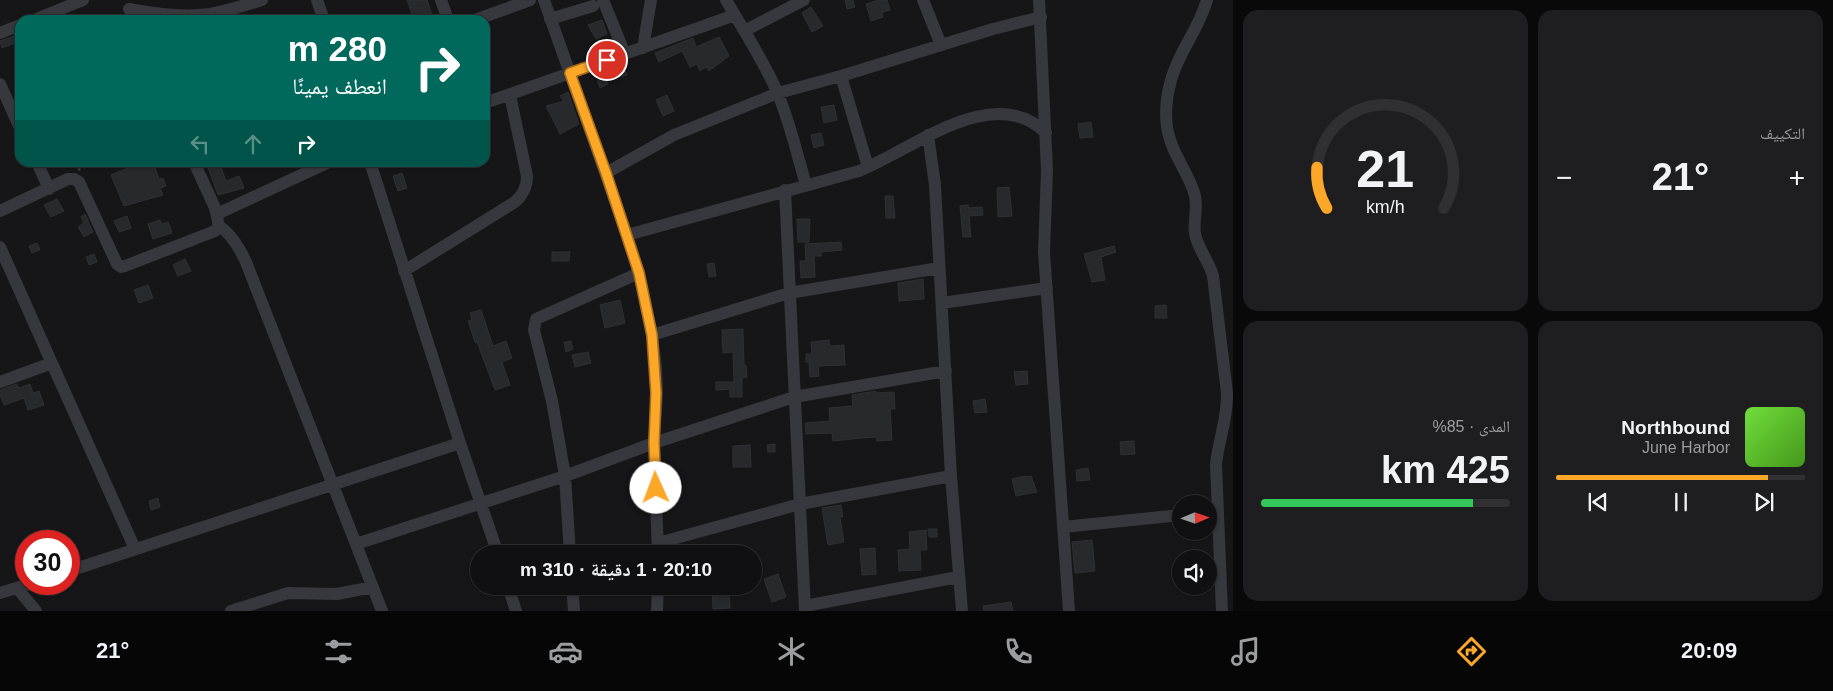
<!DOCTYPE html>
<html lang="ar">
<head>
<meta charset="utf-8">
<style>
	body { margin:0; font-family:Helvetica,"Noto Naskh Arabic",sans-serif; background:#1e1e20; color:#f1f3f6; direction:rtl; height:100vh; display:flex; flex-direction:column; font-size:19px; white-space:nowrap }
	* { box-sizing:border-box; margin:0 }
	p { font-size:16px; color:#9c9d9f }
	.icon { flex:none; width:28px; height:28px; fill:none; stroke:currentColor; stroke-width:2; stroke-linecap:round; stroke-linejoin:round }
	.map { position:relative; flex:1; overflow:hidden; direction:ltr }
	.panel { display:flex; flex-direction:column; gap:10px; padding:10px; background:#09090a; width:600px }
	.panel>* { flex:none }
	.top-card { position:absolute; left:15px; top:15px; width:475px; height:152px; border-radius:15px; box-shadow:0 1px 4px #0004,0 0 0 1px #303032; direction:rtl; background:#00695c; color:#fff; overflow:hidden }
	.needle { width:32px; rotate:88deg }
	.fabs { position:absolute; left:1172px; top:495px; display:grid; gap:10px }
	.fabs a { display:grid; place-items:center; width:45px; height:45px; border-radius:50%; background:#101012; box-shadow:0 1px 4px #0004,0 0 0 1px #303032; font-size:25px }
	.speed { position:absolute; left:15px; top:530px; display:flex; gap:10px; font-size:25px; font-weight:700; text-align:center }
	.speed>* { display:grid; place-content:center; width:65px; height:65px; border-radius:50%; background:#101012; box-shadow:0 1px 4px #0004,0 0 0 1px #303032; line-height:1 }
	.speed .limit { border:8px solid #d22; background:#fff; color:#111 }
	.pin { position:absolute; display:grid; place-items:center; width:42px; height:42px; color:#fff; margin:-21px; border:2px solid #fff; border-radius:50%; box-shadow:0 1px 5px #0007 }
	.me { position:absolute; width:55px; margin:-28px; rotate:358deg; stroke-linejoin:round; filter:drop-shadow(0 0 4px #0008) }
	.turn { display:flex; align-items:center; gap:18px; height:105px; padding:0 20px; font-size:22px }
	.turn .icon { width:65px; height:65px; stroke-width:2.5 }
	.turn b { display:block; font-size:35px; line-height:42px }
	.lanes { display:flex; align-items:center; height:48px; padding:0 20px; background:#0003; justify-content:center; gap:25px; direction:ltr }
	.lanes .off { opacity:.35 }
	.big { font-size:38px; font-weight:700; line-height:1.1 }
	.panel .tile { flex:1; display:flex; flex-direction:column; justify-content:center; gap:8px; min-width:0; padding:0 18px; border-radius:15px; background:#1e1e20 }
	.panel .dial { align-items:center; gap:0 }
	.dial svg { height:130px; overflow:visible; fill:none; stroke:#303032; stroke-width:7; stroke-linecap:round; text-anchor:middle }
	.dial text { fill:#f1f3f6; stroke:none }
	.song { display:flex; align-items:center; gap:15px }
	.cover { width:60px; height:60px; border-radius:8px; background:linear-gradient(135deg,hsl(100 70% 55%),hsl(100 70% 35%)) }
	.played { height:5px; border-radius:2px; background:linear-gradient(90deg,#fda728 85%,#303032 85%) }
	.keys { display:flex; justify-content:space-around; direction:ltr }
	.heat { display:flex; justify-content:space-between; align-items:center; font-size:28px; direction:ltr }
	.charge { height:8px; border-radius:4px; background:linear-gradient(90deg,#34c759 85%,#303032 0) }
	.panel .tiles { flex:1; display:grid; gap:10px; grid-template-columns:repeat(2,1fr) }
	.trip { position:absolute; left:470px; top:545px; width:292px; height:50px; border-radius:25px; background:#101012; box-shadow:0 1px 4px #0004,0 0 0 1px #303032; font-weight:700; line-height:50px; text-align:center; direction:rtl }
	.menu { display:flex; height:80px; justify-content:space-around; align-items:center; background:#060607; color:#9c9d9f }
	.menu .icon { width:35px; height:35px }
	.menu .on { color:#fda728 }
	.menu b { font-size:22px; color:#f1f3f6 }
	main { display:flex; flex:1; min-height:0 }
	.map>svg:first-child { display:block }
	.building { fill:#28292c; stroke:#2f3034 }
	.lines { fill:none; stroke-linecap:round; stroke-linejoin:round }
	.path { stroke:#3c3f44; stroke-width:2; stroke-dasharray:2.5 4; stroke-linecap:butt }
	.minor { stroke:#36383d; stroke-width:12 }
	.route-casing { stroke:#a46d1a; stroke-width:12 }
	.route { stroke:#fda728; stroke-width:9 }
</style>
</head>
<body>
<main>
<section class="panel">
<div class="tiles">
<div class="tile"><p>التكييف</p>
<div class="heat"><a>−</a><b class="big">21°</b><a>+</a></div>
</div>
<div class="tile dial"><svg viewBox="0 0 100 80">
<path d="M14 69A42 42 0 1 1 86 69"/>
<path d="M14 69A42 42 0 0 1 8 44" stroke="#fda728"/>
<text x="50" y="56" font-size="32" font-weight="700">21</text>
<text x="50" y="72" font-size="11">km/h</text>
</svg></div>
<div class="tile">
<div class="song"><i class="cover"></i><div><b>Northbound</b><p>June Harbor</p></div></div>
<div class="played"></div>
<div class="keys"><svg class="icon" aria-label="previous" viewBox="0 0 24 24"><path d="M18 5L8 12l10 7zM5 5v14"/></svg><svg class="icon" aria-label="pause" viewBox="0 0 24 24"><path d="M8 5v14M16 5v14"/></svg><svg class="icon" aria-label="next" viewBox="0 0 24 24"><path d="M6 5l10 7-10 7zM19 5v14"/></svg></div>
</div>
<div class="tile"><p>المدى · 85%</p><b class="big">425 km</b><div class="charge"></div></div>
</div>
</section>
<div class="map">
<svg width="1233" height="611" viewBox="0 0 1233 611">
	<rect width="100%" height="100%" fill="#161618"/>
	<path class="building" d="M407,0H427L432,15L414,20Z
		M845,0H853L855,7L847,9Z
		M879,0H887L890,10L882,12L883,17L871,21L866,4Z
		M811,7L823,26L812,32L802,13Z
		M602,20L607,34L596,39L588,25Z
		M20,34V41L2,48L0,41Z
		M719,37L729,56L709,71L706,67L700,71L697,64L690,67L682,51L659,62L655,53L693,38L696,47Z
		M622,63L627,75L617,78V65Z
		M605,77L608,84L600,88L597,81Z
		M568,92L579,124L560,134L546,106L564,101L560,96Z
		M667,95L674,111L663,116L656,100Z
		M834,105L837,120L824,123L821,107Z
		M1091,122L1093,137L1080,138L1078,124Z
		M821,133L824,145L814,148L811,135Z
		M134,162H153L159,179L163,178L166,186L160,188L163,195L124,206L111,175L135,165Z
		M206,162H219L226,181L239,176L244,188L218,195Z
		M402,173L407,188L398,191L393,176Z
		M1009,187L1012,216L998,217L997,188Z
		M885,196H893L895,218H886Z
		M57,199L64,211L51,217L44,205Z
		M968,205L969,208L982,207L983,215L969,216L971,237H963L960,206Z
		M85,214L93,232L84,237L78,227L84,223L81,217Z
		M127,216L131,228L119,232L114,221Z
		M797,219H810L809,242H798Z
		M160,220L162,224L168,222L172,233L153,239L148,224Z
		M841,242L842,250L821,252V256H814L815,277L801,278L800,261H806L805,244Z
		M37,243L40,250L32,253L29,246Z
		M1114,246L1116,252L1101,257L1105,280L1092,282L1084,254Z
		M552,252H570L569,261H552Z
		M94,254L97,262L89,265L86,257Z
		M185,259L191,271L178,276L173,265Z
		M714,263L716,276L709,277L707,264Z
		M923,279L924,299L899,301L898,283Z
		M148,285L153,298L139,303L134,290Z
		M620,300L625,323L605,328L600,305Z
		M1166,305L1167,318H1155V306Z
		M481,310L493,346L506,341L512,358L502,362L510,385L495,390L477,342H475L468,321L472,320L470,313Z
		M743,329L744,365H746L747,377L742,378V397H730V389L716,390V382H734L733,352L723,353L722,330Z
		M829,340L830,346L844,345L845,365L818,366L819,376L810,377L809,362H806V354H812L811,342Z
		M571,341L573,349L566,352L564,342Z
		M588,352L591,363L575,367L572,355Z
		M1027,371L1028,384L1016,385L1014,372Z
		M17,384L19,388L30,384L33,393L39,391L44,405L28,410L24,398L4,405L0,395V390Z
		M876,391V393L894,392L895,409H890L892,440L877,441L876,437L861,438L833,441L832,433L806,434L805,423L830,421L829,408L853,406L852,395Z
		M985,399L987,412L975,413L973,401Z
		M1134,441L1135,454L1121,455L1120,442Z
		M775,444V452H768L767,445Z
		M750,445L751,467H733V446Z
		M1088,468L1090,480L1077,481L1076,470Z
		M1026,476L1027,477L1031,476L1037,492L1016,496L1012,479Z
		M158,498L160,507L151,510L149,501Z
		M841,505L843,517H840L844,542L828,545L822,508Z
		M928,529H937V537H929Z
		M926,530L927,550H920L921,570L899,571L898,550L910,549L909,532Z
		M1092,540L1095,571L1075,573L1072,542Z
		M875,548L876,574L862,575L860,549Z
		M778,574L786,597L772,602L764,579Z
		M722,586V593L729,592L730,608L713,609L712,587Z
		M1011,602L1013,611H984L983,606Z"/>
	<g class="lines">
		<path class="path" d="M78,170L97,162"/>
		<path class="minor" d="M317,0L324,20
			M441,0L448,20
			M544,0L627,235L639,273L652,335L656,367L657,393L654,443L658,554
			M603,0L625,54
			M726,0C744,31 764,61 778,94C790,123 797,154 806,185
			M923,0L941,45
			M1039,0L1047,170L1044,252L1069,611
			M1207,0C1199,29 1179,51 1171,80C1166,97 1164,119 1169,136C1174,157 1190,175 1195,196C1198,209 1193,221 1195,234C1198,249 1209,261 1213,276L1227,393C1228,418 1218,441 1216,465L1222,611
			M129,9C155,14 183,18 210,14C227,11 245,5 262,0
			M550,19L593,6
			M34,20L83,0
			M475,20L530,0
			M744,31L804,0
			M0,33L20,25
			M643,48L651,0
			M841,76L868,167
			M0,84L20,128
			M485,103L735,15
			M928,135L935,185L951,476L962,611
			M37,162L49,189
			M370,162L460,443L498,554
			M606,173L674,135L778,93L841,76L993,29L1041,17
			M785,190L805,611
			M0,211L68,179H74L79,182L117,264L121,267L125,266L215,231L219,226L215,208L194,162
			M217,214L329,162
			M219,226C232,234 240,249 246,262L382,611
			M627,235L859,171C912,150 993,81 1046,133
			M0,247L135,549
			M404,271L515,202C523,195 527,187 527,176L510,95
			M942,303L1047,288
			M652,335L789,293L939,268
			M0,382L52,363
			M1063,527L1181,515
			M658,543L800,504L951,476
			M356,544L565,476L654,443L794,397L946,371
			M570,554L565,476L552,401L534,330L536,319L639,273
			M69,571L460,443
			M508,586L516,611
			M572,586L574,611
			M17,588L36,611
			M0,593L29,584
			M805,606L958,577
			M231,611L288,593L337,594L373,587
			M657,611L658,586"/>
	</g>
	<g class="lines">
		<defs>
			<path id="route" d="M607,60L570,73L606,173L639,273L652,335L656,393L654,443L656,488"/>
		</defs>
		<use href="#route" class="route-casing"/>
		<use href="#route" class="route"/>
	</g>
</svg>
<div class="fabs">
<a><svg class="needle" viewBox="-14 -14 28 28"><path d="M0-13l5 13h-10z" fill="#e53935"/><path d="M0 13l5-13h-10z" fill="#9c9d9f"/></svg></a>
<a><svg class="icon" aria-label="sound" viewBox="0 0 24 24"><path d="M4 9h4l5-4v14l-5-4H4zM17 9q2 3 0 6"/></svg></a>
</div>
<div class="speed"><div class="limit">30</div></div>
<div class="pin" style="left:607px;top:60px;background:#d93025"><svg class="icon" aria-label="arrive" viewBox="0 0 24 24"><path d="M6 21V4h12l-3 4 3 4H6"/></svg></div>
<svg class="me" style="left:656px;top:488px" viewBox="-20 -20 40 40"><circle r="19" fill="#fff"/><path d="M0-13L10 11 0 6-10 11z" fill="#fda728"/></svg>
<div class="trip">20:10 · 1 دقيقة · 310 m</div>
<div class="top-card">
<div class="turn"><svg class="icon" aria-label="right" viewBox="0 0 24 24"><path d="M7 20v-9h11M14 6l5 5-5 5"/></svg><div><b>280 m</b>انعطف يمينًا</div></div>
<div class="lanes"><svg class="icon off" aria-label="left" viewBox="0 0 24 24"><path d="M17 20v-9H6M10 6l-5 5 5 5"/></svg><svg class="icon off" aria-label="ahead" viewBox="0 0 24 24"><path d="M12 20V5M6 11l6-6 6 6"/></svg><svg class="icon" aria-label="right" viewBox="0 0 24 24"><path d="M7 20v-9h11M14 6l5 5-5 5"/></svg></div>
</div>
</div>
</main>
<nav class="menu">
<b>20:09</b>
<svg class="icon on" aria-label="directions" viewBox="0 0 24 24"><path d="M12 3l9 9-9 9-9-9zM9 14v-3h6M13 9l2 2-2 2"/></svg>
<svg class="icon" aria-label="music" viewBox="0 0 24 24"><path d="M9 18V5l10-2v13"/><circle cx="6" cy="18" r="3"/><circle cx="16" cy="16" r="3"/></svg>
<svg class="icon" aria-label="phone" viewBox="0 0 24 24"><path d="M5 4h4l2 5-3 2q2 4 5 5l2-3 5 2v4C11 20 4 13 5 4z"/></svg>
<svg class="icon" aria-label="climate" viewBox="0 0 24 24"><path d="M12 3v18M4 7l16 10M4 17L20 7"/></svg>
<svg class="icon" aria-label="car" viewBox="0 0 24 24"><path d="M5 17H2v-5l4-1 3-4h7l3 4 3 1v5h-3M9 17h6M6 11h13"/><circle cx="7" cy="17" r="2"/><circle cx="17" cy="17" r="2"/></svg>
<svg class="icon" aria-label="filters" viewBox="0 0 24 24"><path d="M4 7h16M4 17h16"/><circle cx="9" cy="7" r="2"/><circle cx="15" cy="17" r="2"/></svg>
<b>21°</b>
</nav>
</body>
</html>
